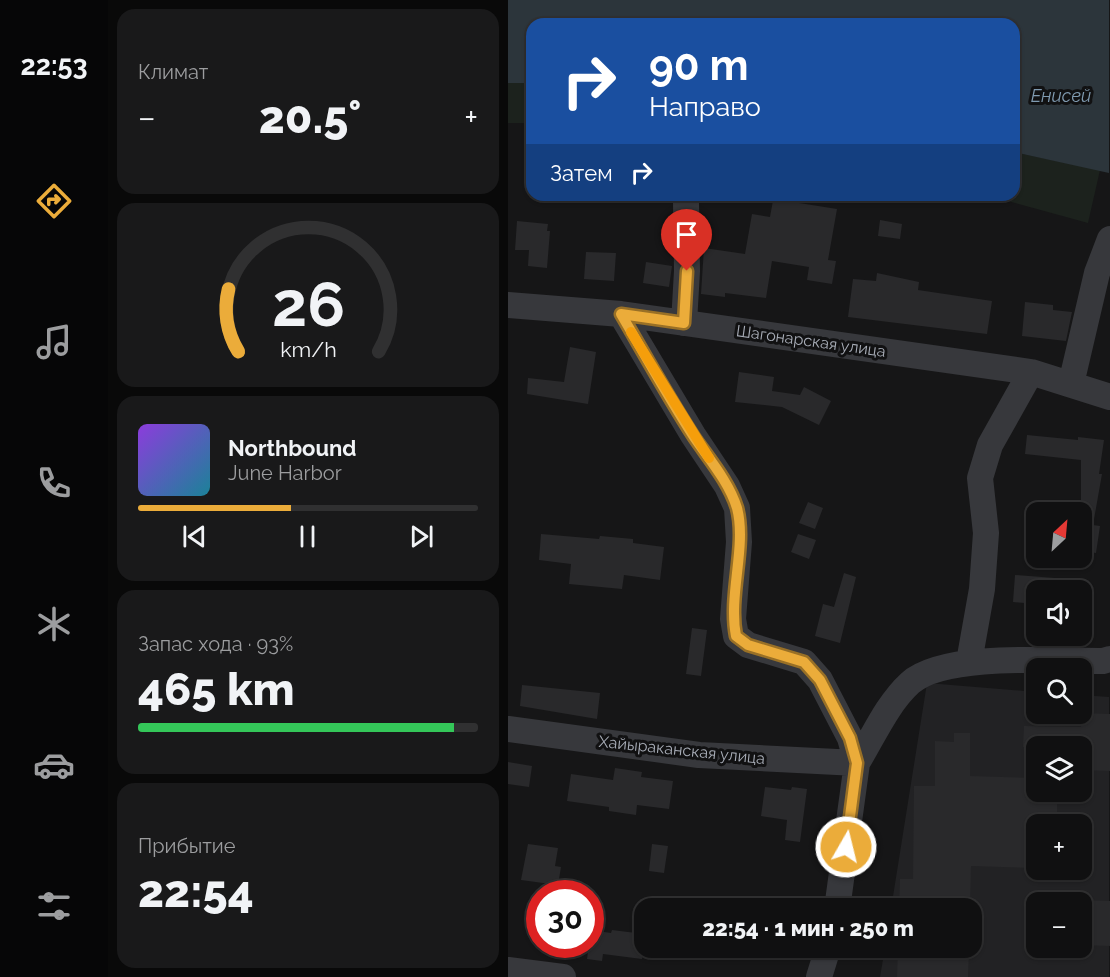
<!DOCTYPE html>
<html lang="ru">
<head>
<meta charset="utf-8">
<style>
	body { margin:0; font-family:Raleway,sans-serif; background:#19191a; color:#f1f3f6; height:100vh; display:flex; flex-direction:column; font-size:22px; white-space:nowrap }
	* { box-sizing:border-box; margin:0 }
	p { font-size:20px; color:#9c9d9f }
	.icon { flex:none; width:33px; height:33px; fill:none; stroke:currentColor; stroke-width:2; stroke-linecap:round; stroke-linejoin:round }
	.map { position:relative; flex:1; overflow:hidden }
	.sheet { display:flex; flex-direction:column; gap:9px; padding:9px; background:#090909; width:400px }
	.sheet>* { flex:none }
	.guide { position:absolute; left:18px; top:18px; width:494px; height:183px; border-radius:18px; box-shadow:0 2px 4px #0004,0 0 0 2px #303031; background:#1a4fa0; color:#fff; overflow:hidden }
	.needle { width:39px; rotate:26deg }
	.buttons { position:absolute; left:518px; top:502px; display:grid; gap:12px }
	.buttons a { display:grid; place-items:center; width:66px; height:66px; border-radius:12px; background:#101011; box-shadow:0 2px 4px #0004,0 0 0 2px #303031; font-size:30px }
	.speed { position:absolute; left:18px; top:880px; display:flex; gap:12px; font-size:30px; font-weight:700; text-align:center }
	.speed>* { display:grid; place-content:center; width:78px; height:78px; border-radius:50%; background:#101011; box-shadow:0 2px 4px #0004,0 0 0 2px #303031; line-height:1 }
	.speed .limit { border:9px solid #d22; background:#fff; color:#111 }
	.pin { position:absolute; display:grid; place-items:center; width:51px; height:51px; color:#fff; margin:-62px -26px; border-radius:50% 50% 50% 0; rotate:-45deg; box-shadow:0 0 6px #0007 }
	.pin .icon { rotate:45deg }
	.me { position:absolute; width:66px; margin:-33px; rotate:8deg; stroke-linejoin:round; filter:drop-shadow(0 0 4px #0008) }
	.turn { display:flex; align-items:center; gap:21px; height:126px; padding:0 24px; font-size:27px }
	.turn .icon { width:78px; height:78px; stroke-width:2.5 }
	.turn b { display:block; font-size:42px; line-height:51px }
	.then { display:flex; align-items:center; height:57px; padding:0 24px; background:#0003; gap:12px; font-size:22px }
	.big { font-size:45px; font-weight:800; line-height:1.1 }
	.sheet .tile { flex:1; display:flex; flex-direction:column; justify-content:center; gap:9px; min-width:0; padding:0 21px; border-radius:18px; background:#19191a }
	.sheet .dial { align-items:center; gap:0 }
	.dial svg { height:156px; overflow:visible; fill:none; stroke:#303031; stroke-width:7; stroke-linecap:round; text-anchor:middle }
	.dial text { fill:#f1f3f6; stroke:none }
	.song { display:flex; align-items:center; gap:18px }
	.cover { width:72px; height:72px; border-radius:9px; background:linear-gradient(135deg,hsl(270 70% 55%),hsl(190 70% 35%)) }
	.played { height:6px; border-radius:3px; background:linear-gradient(90deg,#ebac3a 45%,#303031 45%) }
	.keys { display:flex; justify-content:space-around; direction:ltr }
	.heat { display:flex; justify-content:space-between; align-items:center; font-size:33px; direction:ltr }
	.charge { height:9px; border-radius:4px; background:linear-gradient(90deg,#34c759 93%,#303031 0) }
	.trip { position:absolute; left:126px; top:898px; width:348px; height:60px; border-radius:18px; background:#101011; box-shadow:0 2px 4px #0004,0 0 0 2px #303031; font-weight:800; line-height:60px; text-align:center }
	main { display:flex; flex:1; min-height:0 }
	.tab-bar { display:flex; flex-direction:column; width:108px; justify-content:space-around; align-items:center; background:#060607; color:#9c9d9f }
	.tab-bar .icon { width:42px; height:42px }
	.tab-bar .current { color:#ebac3a }
	.tab-bar b { font-size:27px; color:#f1f3f6 }
	.map>svg:first-child { display:block }
	.built { fill:#222224; fill-rule:evenodd }
	.green { fill:#1c221d }
	.water { fill:#2c353b }
	.building { fill:#29292b }
	.lines { fill:none; stroke-linecap:round; stroke-linejoin:round }
	.minor { stroke:#37383c; stroke-width:26 }
	.route-casing { stroke:#997026; stroke-width:15 }
	.route { stroke:#ebac3a; stroke-width:10 }
	.slow { stroke:#f59e0b; stroke-width:10 }
	.labels { text-anchor:middle; dominant-baseline:central; stroke-width:6; stroke-linejoin:round; paint-order:stroke }
	.street-label { font-size:16px; fill:#a8adb7; stroke:#111112 }
	.water-label { font-size:18px; font-style:italic; fill:#809bb1; stroke:#111112 }
</style>
</head>
<body>
<main>
<nav class="tab-bar">
<b>22:53</b>
<svg class="icon current" aria-label="directions" viewBox="0 0 24 24"><path d="M12 3l9 9-9 9-9-9zM9 14v-3h6M13 9l2 2-2 2"/></svg>
<svg class="icon" aria-label="music" viewBox="0 0 24 24"><path d="M9 18V5l10-2v13"/><circle cx="6" cy="18" r="3"/><circle cx="16" cy="16" r="3"/></svg>
<svg class="icon" aria-label="phone" viewBox="0 0 24 24"><path d="M5 4h4l2 5-3 2q2 4 5 5l2-3 5 2v4C11 20 4 13 5 4z"/></svg>
<svg class="icon" aria-label="climate" viewBox="0 0 24 24"><path d="M12 3v18M4 7l16 10M4 17L20 7"/></svg>
<svg class="icon" aria-label="car" viewBox="0 0 24 24"><path d="M5 17H2v-5l4-1 3-4h7l3 4 3 1v5h-3M9 17h6M6 11h13"/><circle cx="7" cy="17" r="2"/><circle cx="17" cy="17" r="2"/></svg>
<svg class="icon" aria-label="filters" viewBox="0 0 24 24"><path d="M4 7h16M4 17h16"/><circle cx="9" cy="7" r="2"/><circle cx="15" cy="17" r="2"/></svg>
</nav>
<section class="sheet">
<div class="tile"><p>Климат</p>
<div class="heat"><a>−</a><b class="big">20.5°</b><a>+</a></div>
</div>
<div class="tile dial"><svg viewBox="0 0 100 80">
<path d="M14 69A42 42 0 1 1 86 69"/>
<path d="M14 69A42 42 0 0 1 9 37" stroke="#ebac3a"/>
<text x="50" y="56" font-size="32" font-weight="700">26</text>
<text x="50" y="72" font-size="11">km/h</text>
</svg></div>
<div class="tile">
<div class="song"><i class="cover"></i><div><b>Northbound</b><p>June Harbor</p></div></div>
<div class="played"></div>
<div class="keys"><svg class="icon" aria-label="previous" viewBox="0 0 24 24"><path d="M18 5L8 12l10 7zM5 5v14"/></svg><svg class="icon" aria-label="pause" viewBox="0 0 24 24"><path d="M8 5v14M16 5v14"/></svg><svg class="icon" aria-label="next" viewBox="0 0 24 24"><path d="M6 5l10 7-10 7zM19 5v14"/></svg></div>
</div>
<div class="tile"><p>Запас хода · 93%</p><b class="big">465 km</b><div class="charge"></div></div>
<div class="tile"><p>Прибытие</p><b class="big">22:54</b></div>
</section>
<div class="map">
<svg width="602" height="977" viewBox="0 0 602 977">
	<rect width="100%" height="100%" fill="#161617"/>
	<path class="built" d="M419,683L528,692V714H573V695L601,697V977H372L377,948H464V909H383ZM528,747H573V792H528ZM528,825H573V870H528ZM528,903H573V948H528Z"/>
	<path class="green" d="M0,83H24V123H0Z
		M506,152L592,170L580,223L478,195H506Z"/>
	<path class="water" d="M0,0H601V173L506,152V24H24V83H0Z"/>
	<path class="building" d="M266,195L286,197L285,202L329,209L320,260L328,261L324,284L299,280L301,267L264,261L258,298L217,293V297L193,294L196,248L237,254L244,214L262,217Z
		M372,220L394,224L392,239L370,236Z
		M9,221L40,224L39,231H42L39,268L20,266L21,250H7Z
		M78,252L108,253L106,281L76,279Z
		M138,262L164,266L161,287L135,283Z
		M369,273L411,282L410,290L484,301L479,334L340,317L345,279L368,281Z
		M517,302L545,305V310L564,312L558,341L514,336Z
		M62,347L88,352L80,404L19,394L20,378L56,382Z
		M231,372L266,377L264,391L292,395L296,387L323,401L311,425L274,407L227,402Z
		M519,435L570,440V437L596,440L591,474H594L585,525L592,526L588,553L573,551V460L517,454Z
		M300,502L315,508L307,529L291,523Z
		M33,534L91,539L92,536L125,539V543L156,547L152,580L116,575L114,589L61,584L63,564L31,560Z
		M290,534L308,540L301,559L283,552Z
		M336,573L348,577L332,643L307,636L315,604L326,607Z
		M507,575L560,579L559,591H528V604L505,602Z
		M184,628L199,630L193,676L178,674Z
		M14,685L92,693L89,719L12,706Z
		M573,713L602,714V771L573,770V747H515L516,726L573,727Z
		M446,733H462V776L528,778V792H549V825H528V868L463,866L462,909H391L392,879H405L406,786H427V741L446,742Z
		M0,762L24,766L21,787L0,784Z
		M107,768L134,772L133,777L165,781L161,809L129,805L128,815L101,811V807L59,801L63,774L105,780Z
		M257,787L283,790L284,787L299,789L292,842L277,840L279,820L253,816Z
		M20,844L50,848L47,866L53,867L50,885L13,880Z
		M144,844L160,846L156,873L141,871Z
		M574,900L602,901V946L573,945Z
		M83,930L103,933L104,930L136,934L134,959L95,954L94,961L79,959Z
		M390,948H461L460,977H389Z"/>
	<g class="lines">
		<path class="minor" d="M0,305L113,314L523,372L602,397
			M113,314L185,435L219,486L229,508L231,542L225,619L228,636L240,645L296,662L312,680L342,738L349,763L329,909
			M176,323L179,271L178,202
			M563,384L589,273L602,239
			M461,662L474,589L478,533L472,478L482,445L523,372
			M0,729L191,755L349,763C365,737 379,704 402,683C436,652 549,661 595,661L602,659
			M0,970L55,977
			M311,977L320,948"/>
	</g>
	<g class="lines">
		<defs>
			<path id="route" d="M179,271L176,323L113,314C137,355 160,397 186,437C201,459 221,482 229,508C239,546 220,595 228,636L240,645L296,662L312,680L342,738L349,763L338,847"/>
		</defs>
		<use href="#route" class="route-casing"/>
		<use href="#route" class="route"/>
		<path class="slow" d="M123,332L201,458"/>
	</g>
	<g class="labels">
		<g class="street-label">
			<text transform="translate(303 341) rotate(8)">Шагонарская улица</text>
			<text transform="translate(174 750) rotate(6)">Хайыраканская улица</text>
		</g>
		<g class="water-label">
			<text x="553" y="95">Енисей</text>
		</g>
	</g>
</svg>
<div class="buttons">
<a><svg class="needle" viewBox="-14 -14 28 28"><path d="M0-13l5 13h-10z" fill="#e53935"/><path d="M0 13l5-13h-10z" fill="#9c9d9f"/></svg></a>
<a><svg class="icon" aria-label="sound" viewBox="0 0 24 24"><path d="M4 9h4l5-4v14l-5-4H4zM17 9q2 3 0 6"/></svg></a>
<a><svg class="icon" aria-label="search" viewBox="0 0 24 24"><circle cx="10" cy="10" r="6"/><path d="M15 15l6 6"/></svg></a>
<a><svg class="icon" aria-label="layers" viewBox="0 0 24 24"><path d="M12 4l9 5-9 5-9-5zM3 14l9 5 9-5"/></svg></a>
<a>+</a>
<a>−</a>
</div>
<div class="speed"><div class="limit">30</div></div>
<div class="pin" style="left:179px;top:271px;background:#d93025"><svg class="icon" aria-label="arrive" viewBox="0 0 24 24"><path d="M6 21V4h12l-3 4 3 4H6"/></svg></div>
<svg class="me" style="left:338px;top:847px" viewBox="-20 -20 40 40"><circle r="17" fill="#ebac3a" stroke="#fff" stroke-width="3"/><path d="M0-11L8 9 0 5-8 9z" fill="#fff"/></svg>
<div class="trip">22:54 · 1 мин · 250 m</div>
<div class="guide">
<div class="turn"><svg class="icon" aria-label="right" viewBox="0 0 24 24"><path d="M7 20v-9h11M14 6l5 5-5 5"/></svg><div><b>90 m</b>Направо</div></div>
<div class="then">Затем<svg class="icon" aria-label="right" viewBox="0 0 24 24"><path d="M7 20v-9h11M14 6l5 5-5 5"/></svg></div>
</div>
</div>
</main>
</body>
</html>
